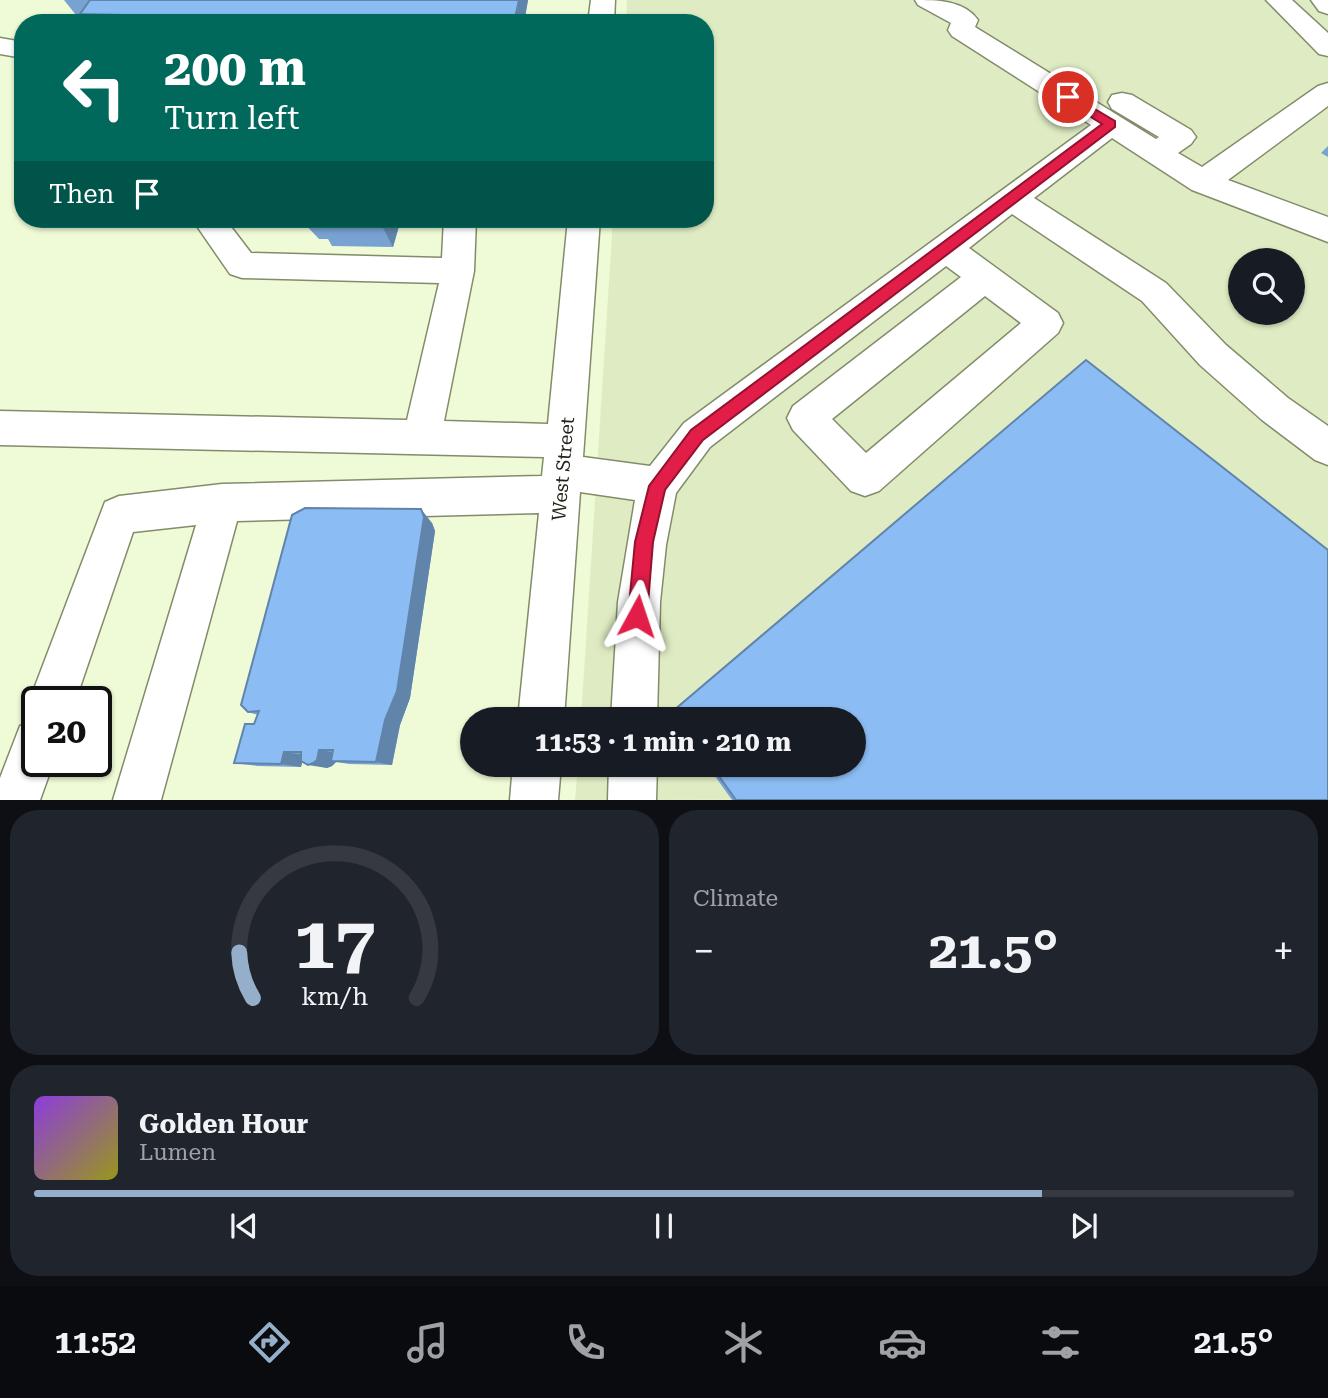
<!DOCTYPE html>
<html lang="en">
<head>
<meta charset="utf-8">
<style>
	body { margin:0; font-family:"Roboto Serif",serif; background:#20242c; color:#f1f3f6; height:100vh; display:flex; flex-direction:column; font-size:26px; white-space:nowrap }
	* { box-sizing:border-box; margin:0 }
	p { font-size:23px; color:#9ea1a6 }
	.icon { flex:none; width:38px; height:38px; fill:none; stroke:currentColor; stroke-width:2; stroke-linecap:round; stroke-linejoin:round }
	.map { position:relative; height:800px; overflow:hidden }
	.panel { display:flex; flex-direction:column; gap:10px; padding:10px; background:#0d0f14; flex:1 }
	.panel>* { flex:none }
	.guide { position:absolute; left:14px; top:14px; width:700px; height:214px; border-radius:28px; box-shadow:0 2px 5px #0004; background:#00695c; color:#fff; overflow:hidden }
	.fabs { position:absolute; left:1228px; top:248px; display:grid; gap:14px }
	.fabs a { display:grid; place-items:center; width:77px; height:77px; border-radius:50%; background:#171b24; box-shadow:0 2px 5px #0004; font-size:35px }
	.speed { position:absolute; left:21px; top:686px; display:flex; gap:14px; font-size:35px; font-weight:700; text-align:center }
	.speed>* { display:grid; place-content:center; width:91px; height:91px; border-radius:50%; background:#171b24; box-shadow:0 2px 5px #0004; line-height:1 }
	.speed .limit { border:4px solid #111; border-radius:10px; background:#fff; color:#111 }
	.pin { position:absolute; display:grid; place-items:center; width:60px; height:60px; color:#fff; margin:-30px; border:4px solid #fff; border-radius:50%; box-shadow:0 2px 7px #0007 }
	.me { position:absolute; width:77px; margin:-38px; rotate:5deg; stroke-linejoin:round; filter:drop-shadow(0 0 5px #0008) }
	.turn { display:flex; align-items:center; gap:24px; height:147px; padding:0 35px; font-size:32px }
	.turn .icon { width:91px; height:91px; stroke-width:2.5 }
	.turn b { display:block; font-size:49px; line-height:60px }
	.then { display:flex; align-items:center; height:66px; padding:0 35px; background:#0003; gap:14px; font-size:26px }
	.big { font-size:52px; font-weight:700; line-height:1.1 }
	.panel .widget { flex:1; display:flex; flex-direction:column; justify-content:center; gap:10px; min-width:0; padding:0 24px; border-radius:28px; background:#20242c }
	.panel .dial { align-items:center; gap:0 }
	.dial svg { height:182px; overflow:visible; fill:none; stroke:#363941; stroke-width:7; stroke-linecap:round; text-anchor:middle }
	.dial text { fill:#f1f3f6; stroke:none }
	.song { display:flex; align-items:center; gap:21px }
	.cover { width:84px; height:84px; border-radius:10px; background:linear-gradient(135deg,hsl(270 70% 55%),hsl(60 70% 35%)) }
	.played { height:7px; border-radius:4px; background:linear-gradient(90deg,#95aec9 80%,#363941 80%) }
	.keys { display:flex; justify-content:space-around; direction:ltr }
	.heat { display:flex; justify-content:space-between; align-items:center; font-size:38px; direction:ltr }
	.panel .tiles { flex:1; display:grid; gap:10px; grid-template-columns:1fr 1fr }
	.widget:last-child { grid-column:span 2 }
	.trip { position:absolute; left:460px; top:707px; width:406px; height:70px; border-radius:35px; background:#171b24; box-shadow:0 2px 5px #0004; font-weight:700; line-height:70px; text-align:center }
	.dock { display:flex; height:112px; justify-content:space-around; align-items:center; background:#090b0e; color:#9ea1a6 }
	.dock .icon { width:49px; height:49px }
	.dock .current { color:#95aec9 }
	.dock b { font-size:32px; color:#f1f3f6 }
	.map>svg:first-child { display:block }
	.built { fill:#dfecc3; fill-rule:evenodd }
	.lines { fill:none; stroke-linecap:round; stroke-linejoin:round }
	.minor-casing { stroke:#828c6b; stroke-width:3 }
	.minor { fill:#fff; fill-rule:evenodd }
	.wall { fill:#78a2d1 }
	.shaded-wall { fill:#6184aa }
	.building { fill:#8bbcf3; stroke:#6184aa; stroke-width:2 }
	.route { fill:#e11d48; stroke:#92132f; stroke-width:2 }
	.labels { text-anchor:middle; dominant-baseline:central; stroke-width:5; stroke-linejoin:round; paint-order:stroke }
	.street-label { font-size:19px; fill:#212518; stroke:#fff }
</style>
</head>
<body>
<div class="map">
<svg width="1328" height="800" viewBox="0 0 1328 800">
	<rect width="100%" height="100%" fill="#effad6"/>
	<path class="built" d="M627,0H1328V799L575,800L578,765H854V719H581L613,219H705V23H626ZM1241,261H1293V313H1241Z"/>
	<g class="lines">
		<defs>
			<path id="minor" d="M591,0H615L614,23H588Z
				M915,0C936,0 964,0 978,20L975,27L1156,139L1159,137L1112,109L1108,102L1112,95L1122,93L1132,95L1191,130L1196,137L1191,144L1178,153L1202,167L1318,86L1328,83V106L1228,180L1328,217V242L1192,190L1112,138L1034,198L1166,283L1226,345L1288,398L1328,426V465L1315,460L1262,420L1200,365L1142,301L1012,214L969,248L1058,313L1063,323L1058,333L879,491L865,496L851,491L793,430L787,418L793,406L961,277L946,266L710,447L676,493L666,545L660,602L657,719H611L618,602L635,500L580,492L564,719H518L539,513L237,521L161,800H113L196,525L133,532L75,702H37L36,718L29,702L105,502L119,496L222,484L542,476L544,457L0,445V411L407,420L439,283L242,278L230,274L192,219H225L251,253L442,258L444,219H476L474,271L444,421L548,424L568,219H600L583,457L650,466L684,423L1091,125L952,36L948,30L951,23L918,5ZM985,296L1021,323L866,453L832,419Z
				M1266,0H1292L1328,33V56L1319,54Z
				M1311,0H1328V14L1319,11Z
				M0,38L23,42V58L0,54Z
				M37,720V761H54L40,800H0V778L20,726Z
				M513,765H561L558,800H510Z
				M609,765H657L656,800H608Z"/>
		</defs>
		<use href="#minor" class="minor-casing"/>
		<use href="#minor" class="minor"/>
	</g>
	<path class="wall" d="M64,0H528L524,23H87L81,15H76Z
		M1328,146V157L1321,153Z
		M300,219H401L393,247L332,246L328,239H319Z
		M1086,360L1328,550V800H732L707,765H854V719H674L672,716L673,711Z
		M432,523L435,531L410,698L400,725L392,765L349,764L336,762L332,766L327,768L302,762L301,767L257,766L234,763L254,724L258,715L248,712Z"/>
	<path class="shaded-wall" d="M519,0H528L524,23H516L515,18Z
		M384,219H401L393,247L382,226Z
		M421,509L432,523L435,531L410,698L400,725L392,765L376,762Z
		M319,750L338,753L331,761L336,762L332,766L327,768L308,765Z
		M284,752L304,755L301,767L281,764Z"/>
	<path class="building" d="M90,0H519L515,18H523L522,23H115L120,15L80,14Z
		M322,219H384L382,226L319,224Z
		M1086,360L1328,550V800H736L711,765H854V719H679L673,711Z
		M305,508L421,509L424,517L397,691L385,720L376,762L331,761L333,750H319L317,760L313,763L308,765L301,761V752H284L281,764L234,763L245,724H254L259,711L248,712L241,705L292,515Z"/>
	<path class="route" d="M1068,93L1115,121V127L703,440L665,490L653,542L647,616L644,622L637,625L631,622L628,616L635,542L649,486L691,430L1102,124L1064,100L1062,97Z"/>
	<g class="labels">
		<g class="street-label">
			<text transform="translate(563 469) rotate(-85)">West Street</text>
		</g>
	</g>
</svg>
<div class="fabs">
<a><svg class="icon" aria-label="search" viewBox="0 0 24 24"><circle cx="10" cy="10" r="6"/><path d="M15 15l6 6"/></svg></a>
</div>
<div class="speed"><div class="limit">20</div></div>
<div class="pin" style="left:1068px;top:97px;background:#d93025"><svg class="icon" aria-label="arrive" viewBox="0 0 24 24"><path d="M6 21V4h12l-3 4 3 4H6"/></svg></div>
<svg class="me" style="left:637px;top:616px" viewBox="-20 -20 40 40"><path d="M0-17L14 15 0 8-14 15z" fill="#e11d48" stroke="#fff" stroke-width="4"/></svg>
<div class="trip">11:53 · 1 min · 210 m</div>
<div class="guide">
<div class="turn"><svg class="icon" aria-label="left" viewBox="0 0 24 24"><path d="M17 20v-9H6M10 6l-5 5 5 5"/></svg><div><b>200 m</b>Turn left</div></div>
<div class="then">Then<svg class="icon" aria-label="arrive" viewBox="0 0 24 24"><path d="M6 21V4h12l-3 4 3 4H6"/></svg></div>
</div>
</div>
<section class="panel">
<div class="tiles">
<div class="widget dial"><svg viewBox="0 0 100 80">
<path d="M14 69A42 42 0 1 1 86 69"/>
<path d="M14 69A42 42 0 0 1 8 49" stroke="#95aec9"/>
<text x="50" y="56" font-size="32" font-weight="700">17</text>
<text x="50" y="72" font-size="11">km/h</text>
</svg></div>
<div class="widget"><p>Climate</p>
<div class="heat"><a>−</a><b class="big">21.5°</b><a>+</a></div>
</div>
<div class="widget">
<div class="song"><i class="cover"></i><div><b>Golden Hour</b><p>Lumen</p></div></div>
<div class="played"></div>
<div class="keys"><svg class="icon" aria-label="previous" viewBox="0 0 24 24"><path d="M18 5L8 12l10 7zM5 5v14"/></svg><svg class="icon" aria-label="pause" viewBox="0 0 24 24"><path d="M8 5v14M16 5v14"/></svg><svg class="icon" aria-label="next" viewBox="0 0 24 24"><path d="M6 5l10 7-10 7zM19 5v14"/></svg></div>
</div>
</div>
</section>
<nav class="dock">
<b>11:52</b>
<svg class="icon current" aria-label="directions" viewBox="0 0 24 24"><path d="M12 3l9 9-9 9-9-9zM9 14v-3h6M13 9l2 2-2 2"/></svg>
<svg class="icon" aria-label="music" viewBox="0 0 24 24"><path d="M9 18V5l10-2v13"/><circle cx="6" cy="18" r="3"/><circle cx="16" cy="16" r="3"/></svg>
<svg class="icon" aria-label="phone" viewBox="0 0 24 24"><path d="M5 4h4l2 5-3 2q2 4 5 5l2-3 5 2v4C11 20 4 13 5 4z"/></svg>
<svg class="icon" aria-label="climate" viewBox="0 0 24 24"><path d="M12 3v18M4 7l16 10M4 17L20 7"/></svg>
<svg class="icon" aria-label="car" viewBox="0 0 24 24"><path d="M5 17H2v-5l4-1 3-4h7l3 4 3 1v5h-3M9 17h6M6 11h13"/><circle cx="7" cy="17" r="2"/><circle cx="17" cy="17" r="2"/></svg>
<svg class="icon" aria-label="filters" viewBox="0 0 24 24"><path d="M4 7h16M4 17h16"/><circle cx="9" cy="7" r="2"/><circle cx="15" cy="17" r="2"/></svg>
<b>21.5°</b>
</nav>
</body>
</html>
